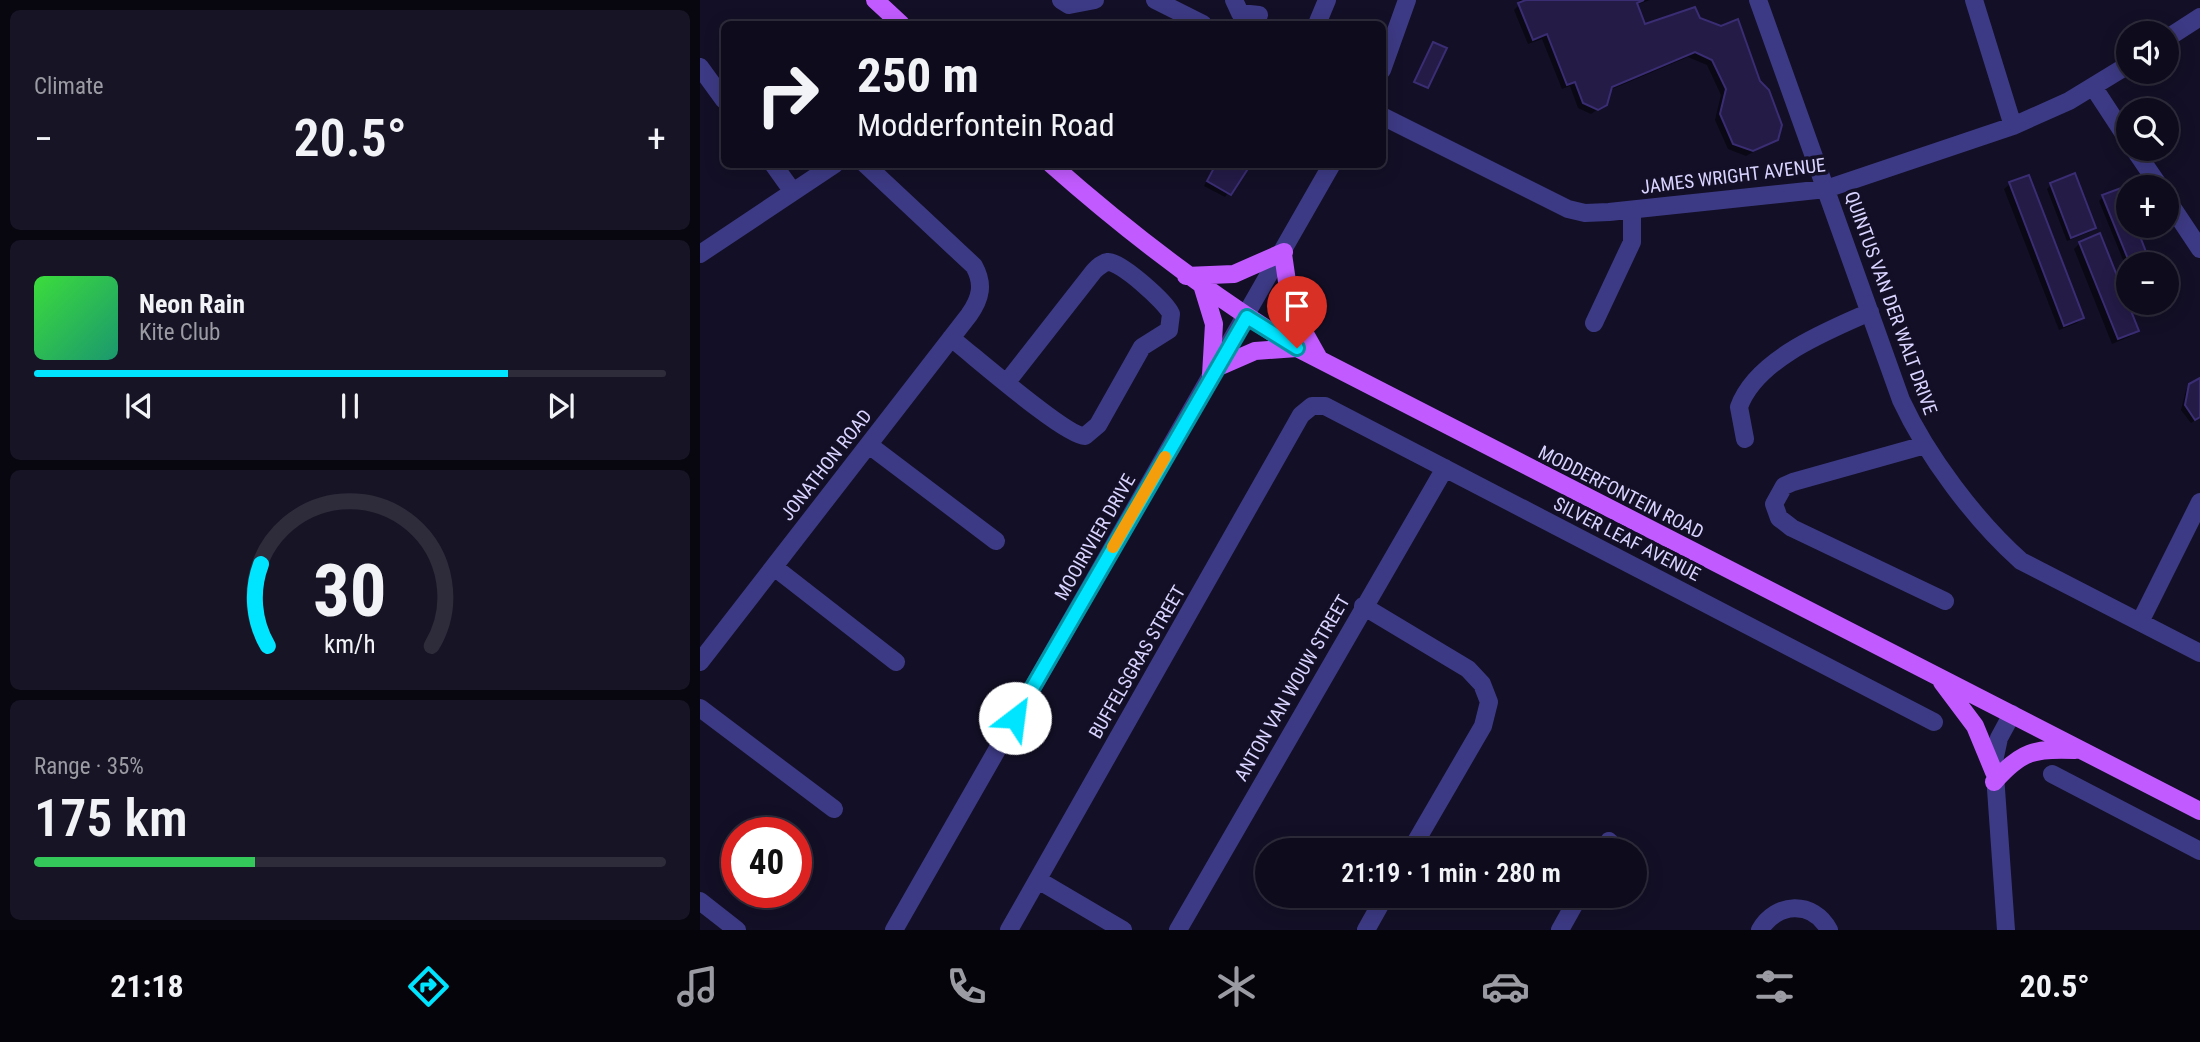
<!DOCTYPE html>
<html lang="en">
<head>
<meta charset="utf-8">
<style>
	body { margin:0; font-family:"Roboto Condensed",sans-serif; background:#171425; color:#f1f3f6; height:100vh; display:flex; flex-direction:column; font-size:26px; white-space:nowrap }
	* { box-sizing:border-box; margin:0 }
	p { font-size:23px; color:#9b9ba3 }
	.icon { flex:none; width:38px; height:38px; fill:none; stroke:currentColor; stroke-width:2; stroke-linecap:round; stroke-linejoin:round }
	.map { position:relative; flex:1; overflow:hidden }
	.side { display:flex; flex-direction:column; gap:10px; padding:10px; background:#08060f; width:700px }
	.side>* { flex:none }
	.guide { position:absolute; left:21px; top:21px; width:665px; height:147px; border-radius:10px; box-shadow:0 4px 18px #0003,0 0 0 2px #2e2b3b; background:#0e0b1c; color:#f1f3f6; overflow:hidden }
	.tools { position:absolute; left:1416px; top:21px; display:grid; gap:14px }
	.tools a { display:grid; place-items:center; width:63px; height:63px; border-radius:50%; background:#0e0b1c; box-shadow:0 4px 18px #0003,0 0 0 2px #2e2b3b; font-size:35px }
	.speed { position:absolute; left:21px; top:817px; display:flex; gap:14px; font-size:35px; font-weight:700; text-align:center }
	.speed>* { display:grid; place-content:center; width:91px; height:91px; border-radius:50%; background:#0e0b1c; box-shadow:0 4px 18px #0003,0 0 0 2px #2e2b3b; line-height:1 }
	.speed .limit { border:10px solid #d22; background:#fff; color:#111 }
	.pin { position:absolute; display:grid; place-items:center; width:60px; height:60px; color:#fff; margin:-72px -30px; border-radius:50% 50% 50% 0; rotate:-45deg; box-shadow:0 0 7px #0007 }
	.pin .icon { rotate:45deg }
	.me { position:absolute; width:77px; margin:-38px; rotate:30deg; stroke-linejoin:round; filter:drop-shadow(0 0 5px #0008) }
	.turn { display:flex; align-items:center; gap:24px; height:147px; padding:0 21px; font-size:32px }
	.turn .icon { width:91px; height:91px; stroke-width:2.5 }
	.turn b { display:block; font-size:49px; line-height:60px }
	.big { font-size:52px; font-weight:600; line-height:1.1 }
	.side .tile { flex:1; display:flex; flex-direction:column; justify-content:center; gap:10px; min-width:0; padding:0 24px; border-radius:10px; background:#171425 }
	.side .dial { align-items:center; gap:0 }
	.dial svg { height:182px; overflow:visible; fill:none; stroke:#2e2b3b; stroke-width:7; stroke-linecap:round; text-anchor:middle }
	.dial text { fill:#f1f3f6; stroke:none }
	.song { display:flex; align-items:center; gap:21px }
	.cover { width:84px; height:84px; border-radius:10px; background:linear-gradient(135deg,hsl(120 70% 55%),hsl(160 70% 35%)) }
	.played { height:7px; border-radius:4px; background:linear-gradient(90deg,#00e5ff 75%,#2e2b3b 75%) }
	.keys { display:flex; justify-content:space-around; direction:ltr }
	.heat { display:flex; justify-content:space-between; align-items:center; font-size:38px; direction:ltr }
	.charge { height:10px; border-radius:5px; background:linear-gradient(90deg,#34c759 35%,#2e2b3b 0) }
	.trip { position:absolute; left:555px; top:838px; width:392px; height:70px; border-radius:35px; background:#0e0b1c; box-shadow:0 4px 18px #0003,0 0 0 2px #2e2b3b; font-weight:600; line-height:70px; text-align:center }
	.tabs { display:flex; height:112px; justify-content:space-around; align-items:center; background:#06040b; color:#9b9ba3 }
	.tabs .icon { width:49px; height:49px }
	.tabs .selected { color:#00e5ff }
	.tabs b { font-size:32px; color:#f1f3f6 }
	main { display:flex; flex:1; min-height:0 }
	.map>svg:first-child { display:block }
	.shadow { fill:#0007 }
	.building { fill:#241b47; stroke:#3b2d73; stroke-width:2 }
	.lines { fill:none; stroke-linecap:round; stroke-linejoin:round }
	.minor { stroke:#3d3a85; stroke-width:18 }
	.major { stroke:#c25bff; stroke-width:18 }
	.route-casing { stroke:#0095a6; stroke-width:18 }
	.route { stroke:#00e5ff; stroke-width:12 }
	.slow { stroke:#f59e0b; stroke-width:12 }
	.labels { text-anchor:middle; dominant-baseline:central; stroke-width:7; stroke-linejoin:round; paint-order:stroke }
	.street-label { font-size:19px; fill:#d9d4ff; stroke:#130f26 }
</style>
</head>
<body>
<main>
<section class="side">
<div class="tile"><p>Climate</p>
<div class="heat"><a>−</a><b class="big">20.5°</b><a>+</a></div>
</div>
<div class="tile">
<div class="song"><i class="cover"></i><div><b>Neon Rain</b><p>Kite Club</p></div></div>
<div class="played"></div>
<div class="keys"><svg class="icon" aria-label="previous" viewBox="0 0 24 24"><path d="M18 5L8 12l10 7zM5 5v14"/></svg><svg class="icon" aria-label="pause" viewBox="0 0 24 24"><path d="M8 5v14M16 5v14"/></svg><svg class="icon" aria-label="next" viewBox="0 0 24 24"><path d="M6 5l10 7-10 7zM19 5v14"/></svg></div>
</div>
<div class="tile dial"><svg viewBox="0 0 100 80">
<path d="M14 69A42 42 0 1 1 86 69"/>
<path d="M14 69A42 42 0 0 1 11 33" stroke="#00e5ff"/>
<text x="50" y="56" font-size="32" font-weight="700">30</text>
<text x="50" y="72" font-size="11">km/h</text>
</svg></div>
<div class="tile"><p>Range · 35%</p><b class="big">175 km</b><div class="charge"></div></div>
</section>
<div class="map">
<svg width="1500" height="930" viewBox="0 0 1500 930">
	<rect width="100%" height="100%" fill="#130f26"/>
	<path class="shadow" d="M819,0H950L936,5L944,26L994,9L1076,139L1046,156L1028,149L1015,120L1021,95L1007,65L988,57L910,90L905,104L891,114L878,108L870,86L862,89L842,39L828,44L814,10L820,4Z
		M515,164H549L525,197L504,186Z
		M1310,184L1382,318L1377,323L1359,330L1304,189Z
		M1351,185L1394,228L1390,232L1367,241L1347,189Z
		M1403,197L1428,210V226H1434L1446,256L1442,260L1426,267L1399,201Z
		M1380,243L1437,330L1431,336L1412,344L1374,249Z
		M1500,380V417L1491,423L1481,410L1486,390Z"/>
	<path class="building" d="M826,0H944L937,3L945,24L995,7L1000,18L1021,26L1038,19L1060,81L1069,90L1082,125L1078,140L1053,151L1033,144L1020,114L1026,89L1012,60L995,52L912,87L907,105L898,110L883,103L875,82L867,85L847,34L833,40L818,3Z
		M733,42L747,48L728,88L714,82Z
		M516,164H551L531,195L507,181Z
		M1375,173L1396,228L1371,238L1350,183Z
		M1329,175L1384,318L1364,326L1309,182Z
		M1421,188L1428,206V226H1436L1448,257L1430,264L1402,195Z
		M1400,233L1439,331L1418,339L1379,242Z
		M1500,378V417L1495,420L1485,405L1489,384Z"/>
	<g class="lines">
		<path class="minor" d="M361,0L369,5L395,0
			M455,0L503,24
			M534,0L540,13L559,15
			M1058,0L1201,400C1227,456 1275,520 1321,561L1500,653
			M1274,0L1313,126
			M617,24L627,0
			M1466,39L1500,17
			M0,67L24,100
			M682,70L707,0
			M1394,88L1428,140
			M682,116L868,209L885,213L909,212L1126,189L1313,126L1369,101L1428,65
			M1434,149L1460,187
			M73,164L93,192
			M1466,198L1500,249
			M0,254L135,164
			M894,323L932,242V210
			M251,338C273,355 366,437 385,436L398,425L442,347L469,330L471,314C466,302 420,261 408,262C402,263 398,267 394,271L307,382
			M1045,439L1039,407C1056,359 1127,331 1170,312
			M169,445L296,541
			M1225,445L1093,482L1084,486L1074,504L1079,518L1092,528L1245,601
			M74,567L196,662
			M663,606L768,669L782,684L789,702L783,726L711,850
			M1440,622L1500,502
			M0,662L269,315C281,298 284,284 274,266L165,164
			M0,708L134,809
			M1352,774L1500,851
			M904,850L909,841
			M338,880L423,930
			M0,901L37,930
			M194,930L632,164
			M309,930L601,415L612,406H625L1234,722
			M478,930L745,468
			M666,930L685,896
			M860,930L879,896
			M1060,930C1076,902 1113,900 1129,930
			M1306,930L1294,761L1299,738L1312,714"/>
		<path class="major" d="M175,0L201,24
			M351,164C429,233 509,294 597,348L1500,811
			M583,254L591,309L618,357
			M486,276L534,274L584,252
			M503,288L514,324L511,375
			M516,368L555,351L597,348
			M1242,682L1275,726L1294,772
			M1294,782C1321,751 1335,748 1375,750"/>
	</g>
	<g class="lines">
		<defs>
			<path id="route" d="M315,718L547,317L597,348"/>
		</defs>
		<use href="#route" class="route-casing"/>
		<use href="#route" class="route"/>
		<path class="slow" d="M413,547L465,457"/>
	</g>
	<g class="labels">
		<g class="street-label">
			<text transform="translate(1033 176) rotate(-7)">JAMES WRIGHT AVENUE</text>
			<text transform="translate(1191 303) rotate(70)">QUINTUS VAN DER WALT DRIVE</text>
			<text transform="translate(126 465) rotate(-52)">JONATHON ROAD</text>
			<text transform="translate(921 492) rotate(27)">MODDERFONTEIN ROAD</text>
			<text transform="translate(395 537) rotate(-60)">MOOIRIVIER DRIVE</text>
			<text transform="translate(927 539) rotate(27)">SILVER LEAF AVENUE</text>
			<text transform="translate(437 662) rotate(-60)">BUFFELSGRAS STREET</text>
			<text transform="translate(592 688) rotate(-60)">ANTON VAN WOUW STREET</text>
		</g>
	</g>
</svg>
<div class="tools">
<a><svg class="icon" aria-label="sound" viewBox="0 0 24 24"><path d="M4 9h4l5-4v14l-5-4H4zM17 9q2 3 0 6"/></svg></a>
<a><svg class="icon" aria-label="search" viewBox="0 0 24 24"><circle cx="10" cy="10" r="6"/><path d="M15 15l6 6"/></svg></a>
<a>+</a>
<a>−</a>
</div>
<div class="speed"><div class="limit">40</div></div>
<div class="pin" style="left:597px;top:348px;background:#d93025"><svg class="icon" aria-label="arrive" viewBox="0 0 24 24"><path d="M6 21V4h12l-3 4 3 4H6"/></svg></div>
<svg class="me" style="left:315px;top:718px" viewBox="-20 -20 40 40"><circle r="19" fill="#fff"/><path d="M0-13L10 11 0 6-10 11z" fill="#00e5ff"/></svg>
<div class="trip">21:19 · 1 min · 280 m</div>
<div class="guide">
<div class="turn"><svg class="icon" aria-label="right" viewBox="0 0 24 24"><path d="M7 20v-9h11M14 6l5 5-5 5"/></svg><div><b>250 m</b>Modderfontein Road</div></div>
</div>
</div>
</main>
<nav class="tabs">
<b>21:18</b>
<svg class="icon selected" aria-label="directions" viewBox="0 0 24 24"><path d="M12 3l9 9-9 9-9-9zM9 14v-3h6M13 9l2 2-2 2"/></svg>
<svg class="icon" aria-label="music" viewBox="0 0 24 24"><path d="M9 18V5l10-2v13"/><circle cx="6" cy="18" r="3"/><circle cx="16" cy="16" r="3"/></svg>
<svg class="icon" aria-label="phone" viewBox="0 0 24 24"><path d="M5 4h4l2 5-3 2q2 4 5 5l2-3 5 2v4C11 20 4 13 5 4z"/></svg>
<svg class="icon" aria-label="climate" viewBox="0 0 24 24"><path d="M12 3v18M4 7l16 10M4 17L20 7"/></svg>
<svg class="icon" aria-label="car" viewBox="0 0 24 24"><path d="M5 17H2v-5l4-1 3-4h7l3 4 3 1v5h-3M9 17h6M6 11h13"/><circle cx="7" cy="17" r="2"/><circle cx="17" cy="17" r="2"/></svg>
<svg class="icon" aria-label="filters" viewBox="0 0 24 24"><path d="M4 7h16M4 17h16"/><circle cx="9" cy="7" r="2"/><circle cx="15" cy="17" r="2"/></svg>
<b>20.5°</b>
</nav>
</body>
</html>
